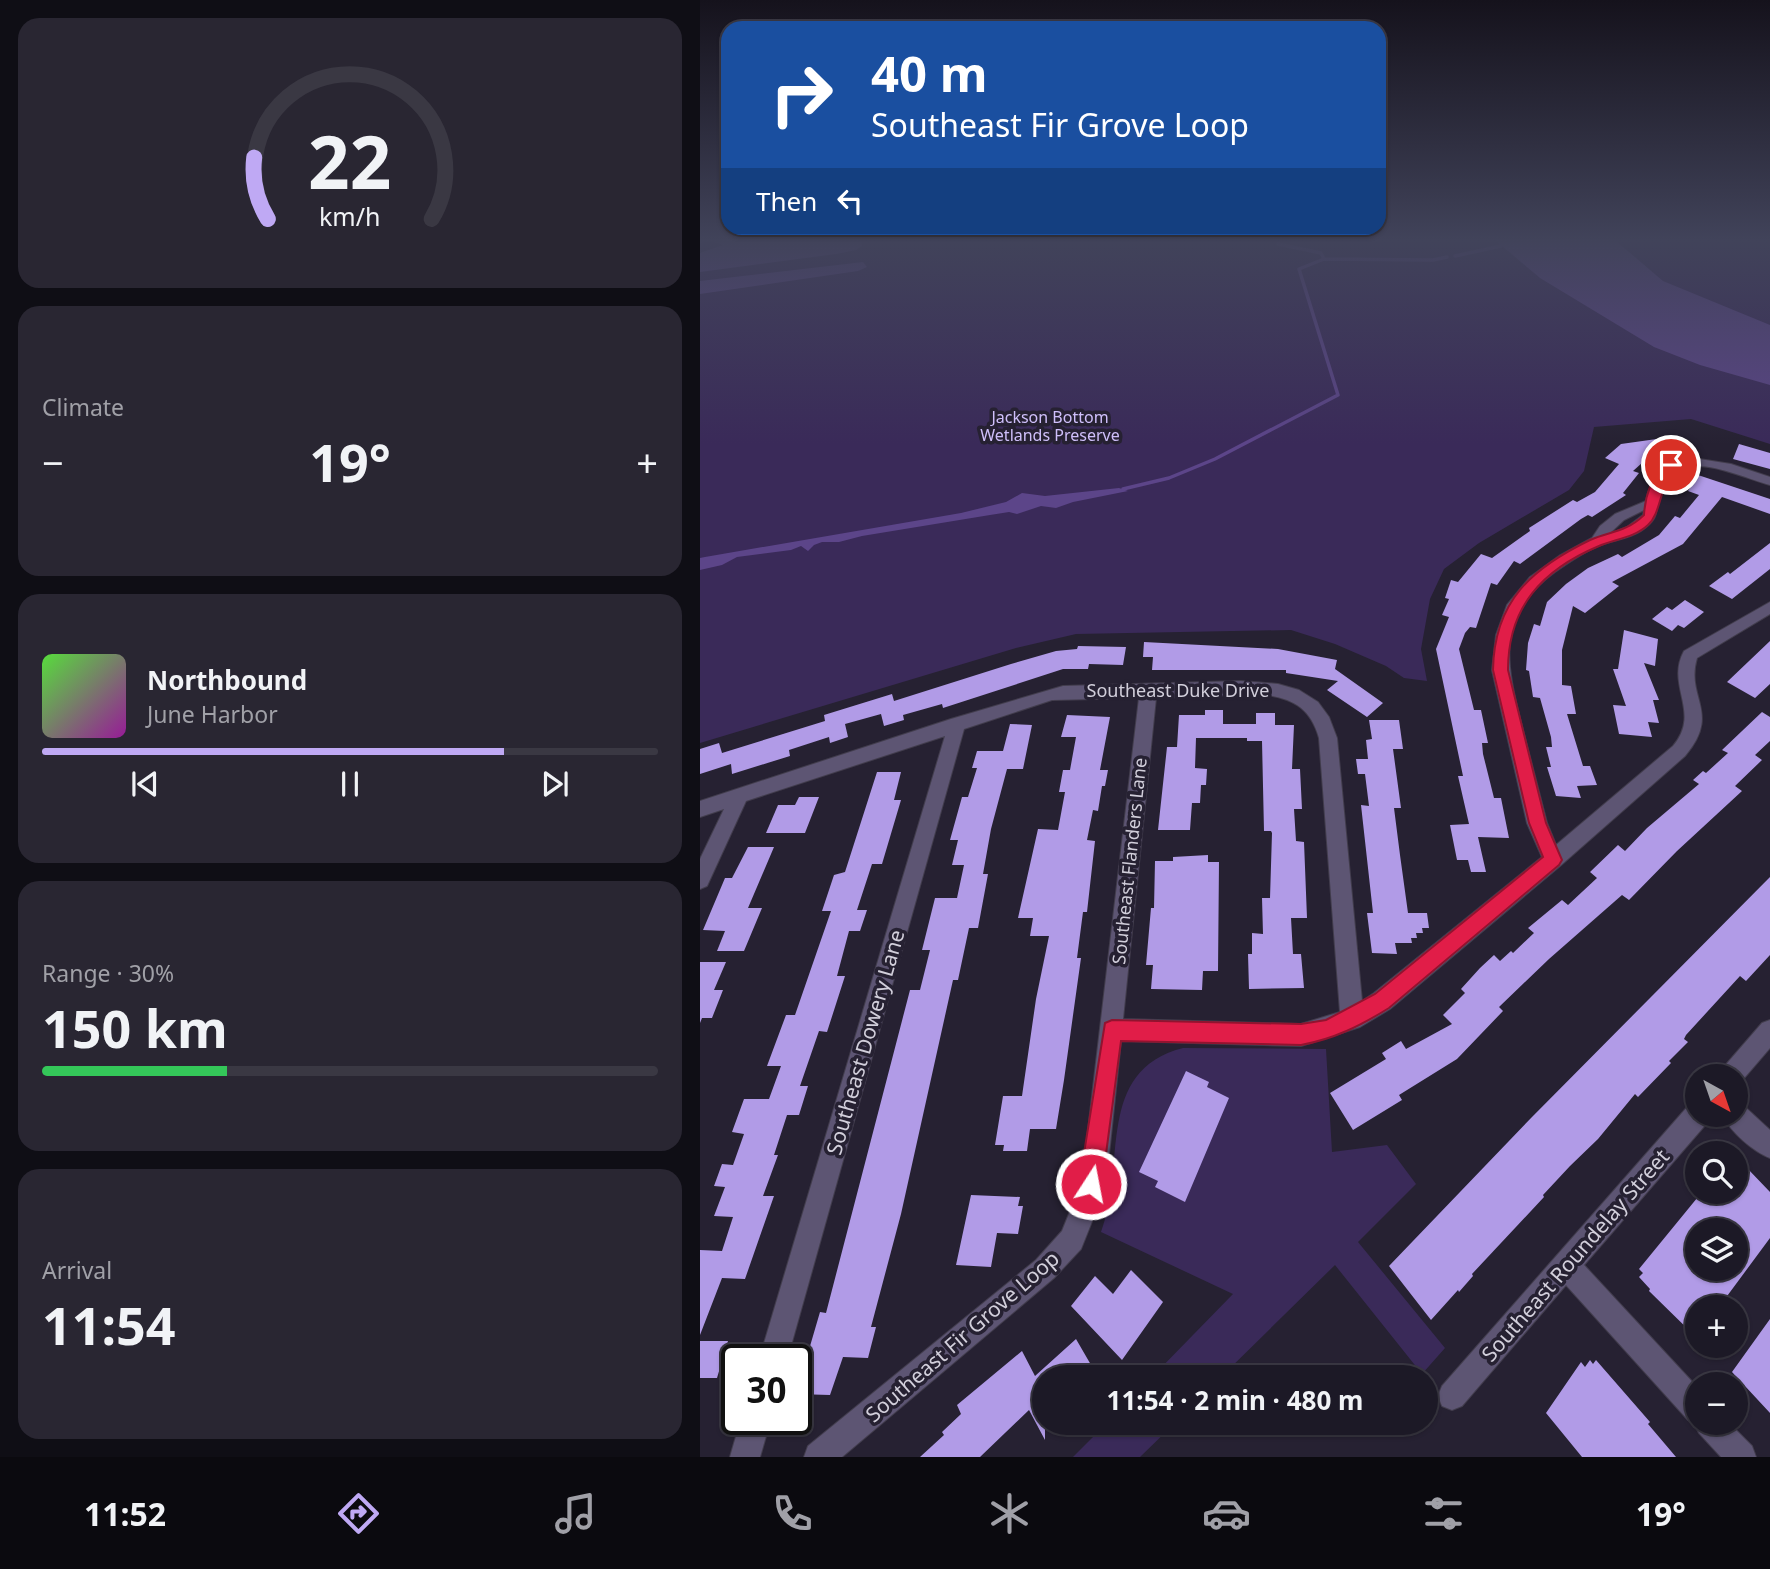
<!DOCTYPE html>
<html lang="en">
<head>
<meta charset="utf-8">
<style>
	body { margin:0; font-family:"Noto Sans",sans-serif; background:#292632; color:#f1f3f6; height:100vh; display:flex; flex-direction:column; font-size:26px; white-space:nowrap }
	* { box-sizing:border-box; margin:0 }
	p { font-size:23px; color:#a0a0a7 }
	.icon { flex:none; width:38px; height:38px; fill:none; stroke:currentColor; stroke-width:2; stroke-linecap:round; stroke-linejoin:round }
	.map { position:relative; flex:1; overflow:hidden }
	.sheet { display:flex; flex-direction:column; gap:18px; padding:18px; background:#0f0e15; width:700px }
	.sheet>* { flex:none }
	.hud { position:absolute; left:21px; top:21px; width:665px; height:214px; border-radius:21px; box-shadow:0 2px 5px #0004,0 0 0 2px #3a3843; background:#1a4fa0; color:#fff; overflow:hidden }
	.needle { width:46px; rotate:140deg }
	.buttons { position:absolute; left:985px; top:1064px; display:grid; gap:14px }
	.buttons a { display:grid; place-items:center; width:63px; height:63px; border-radius:50%; background:#1c1926; box-shadow:0 2px 5px #0004,0 0 0 2px #3a3843; font-size:35px }
	.speed { position:absolute; left:21px; top:1344px; display:flex; gap:14px; font-size:35px; font-weight:700; text-align:center }
	.speed>* { display:grid; place-content:center; width:91px; height:91px; border-radius:50%; background:#1c1926; box-shadow:0 2px 5px #0004,0 0 0 2px #3a3843; line-height:1 }
	.speed .limit { border:4px solid #111; border-radius:10px; background:#fff; color:#111 }
	.pin { position:absolute; display:grid; place-items:center; width:60px; height:60px; color:#fff; margin:-30px; border:4px solid #fff; border-radius:50%; box-shadow:0 2px 7px #0007 }
	.me { position:absolute; width:77px; margin:-38px; rotate:11deg; stroke-linejoin:round; filter:drop-shadow(0 0 5px #0008) }
	.turn { display:flex; align-items:center; gap:24px; height:147px; padding:0 35px; font-size:32px }
	.turn .icon { width:91px; height:91px; stroke-width:2.5 }
	.turn b { display:block; font-size:49px; line-height:60px }
	.then { display:flex; align-items:center; height:66px; padding:0 35px; background:#0003; gap:14px; font-size:26px }
	.big { font-size:52px; font-weight:700; line-height:1.1 }
	.sheet .widget { flex:1; display:flex; flex-direction:column; justify-content:center; gap:10px; min-width:0; padding:0 24px; border-radius:21px; background:#292632 }
	.sheet .dial { align-items:center; gap:0 }
	.dial svg { height:182px; overflow:visible; fill:none; stroke:#3a3843; stroke-width:7; stroke-linecap:round; text-anchor:middle }
	.dial text { fill:#f1f3f6; stroke:none }
	.song { display:flex; align-items:center; gap:21px }
	.cover { width:84px; height:84px; border-radius:10px; background:linear-gradient(135deg,hsl(110 70% 55%),hsl(300 70% 35%)) }
	.played { height:7px; border-radius:4px; background:linear-gradient(90deg,#bfa9f4 75%,#3a3843 75%) }
	.keys { display:flex; justify-content:space-around; direction:ltr }
	.heat { display:flex; justify-content:space-between; align-items:center; font-size:38px; direction:ltr }
	.charge { height:10px; border-radius:5px; background:linear-gradient(90deg,#34c759 30%,#3a3843 0) }
	.trip { position:absolute; left:332px; top:1365px; width:406px; height:70px; border-radius:35px; background:#1c1926; box-shadow:0 2px 5px #0004,0 0 0 2px #3a3843; font-weight:700; line-height:70px; text-align:center }
	.tabs { display:flex; height:112px; justify-content:space-around; align-items:center; background:#0b0a0f; color:#a0a0a7 }
	.tabs .icon { width:49px; height:49px }
	.tabs .current { color:#bfa9f4 }
	.tabs b { font-size:32px; color:#f1f3f6 }
	main { display:flex; flex:1; min-height:0 }
	.map>svg:first-child { display:block }
	.green { fill:#3a2a59 }
	.water { fill:#5c4589 }
	.lines { fill:none; stroke-linecap:round; stroke-linejoin:round }
	.stream { stroke:#5c4589; stroke-width:3.5 }
	.building { fill:#b19be7; fill-rule:evenodd }
	.street-casing { stroke:#423d4d; stroke-width:2 }
	.street { fill:#5d5573; fill-rule:evenodd }
	.route { fill:#e11d48; stroke:#92132f; stroke-width:2 }
	.labels { text-anchor:middle; dominant-baseline:central; stroke-width:7; stroke-linejoin:round; paint-order:stroke }
	.far-park-label { font-size:16px; fill:#cfbffa; stroke:#262132 }
	.street-label { font-size:18px; fill:#d2cfdb; stroke:#262132 }
	.near-street-label { font-size:21px; fill:#d2cfdb; stroke:#262132 }
</style>
</head>
<body>
<main>
<section class="sheet">
<div class="widget dial"><svg viewBox="0 0 100 80">
<path d="M14 69A42 42 0 1 1 86 69"/>
<path d="M14 69A42 42 0 0 1 8 42" stroke="#bfa9f4"/>
<text x="50" y="56" font-size="32" font-weight="700">22</text>
<text x="50" y="72" font-size="11">km/h</text>
</svg></div>
<div class="widget"><p>Climate</p>
<div class="heat"><a>−</a><b class="big">19°</b><a>+</a></div>
</div>
<div class="widget">
<div class="song"><i class="cover"></i><div><b>Northbound</b><p>June Harbor</p></div></div>
<div class="played"></div>
<div class="keys"><svg class="icon" aria-label="previous" viewBox="0 0 24 24"><path d="M18 5L8 12l10 7zM5 5v14"/></svg><svg class="icon" aria-label="pause" viewBox="0 0 24 24"><path d="M8 5v14M16 5v14"/></svg><svg class="icon" aria-label="next" viewBox="0 0 24 24"><path d="M6 5l10 7-10 7zM19 5v14"/></svg></div>
</div>
<div class="widget"><p>Range · 30%</p><b class="big">150 km</b><div class="charge"></div></div>
<div class="widget"><p>Arrival</p><b class="big">11:54</b></div>
</section>
<div class="map">
<svg width="1070" height="1457" viewBox="0 0 1070 1457">
	<rect width="100%" height="100%" fill="#262132"/>
	<path class="green" d="M0,240H1070V444L991,419L894,427L884,471L869,490L779,543L744,569L730,599L721,649L727,681L704,678L686,666L635,644L591,630L376,634L316,648L0,743Z
		M483,1048L626,1049L632,1152L687,1145L716,1184L658,1242L745,1348L722,1374L635,1265L521,1377H452L533,1294L401,1232C427,1164 394,1071 483,1048Z
		M407,1423H475L440,1457H373Z"/>
	<path class="water" d="M0,240H161L162,246L156,250L136,254L0,272V253L23,245L11,241L0,243Z
		M795,240H915L963,281L1070,325V385L1000,365L954,347L840,278Z
		M163,262L167,267L158,271L0,294V281Z
		M419,488L428,491L373,502L356,508L341,506L317,514L309,512L290,515L162,536L139,542H122L114,545L108,551L101,546L91,550L37,557L22,565L0,570V558L5,557L261,513L306,502L322,493L345,496Z"/>
	<g class="lines">
		<path class="stream" d="M578,244L621,253L624,259
			M755,256L801,246
			M423,489L469,478L515,459L638,395L599,269L624,259L733,260L747,257"/>
	</g>
	<path class="building" d="M971,437L933,471L939,473L923,493L926,495L892,517L888,515L881,519L820,564L814,561L797,585L791,583L776,628L770,627L765,633L759,649L774,710H781L788,743H782L783,754L794,798H801L809,838L778,837L786,872H771L768,860H757L750,825L769,824L758,776H763L736,649L749,617L742,615L749,599L745,598L751,580L758,582L781,554L792,558L830,531L829,528L873,500L877,502L895,492L919,464L905,458L921,444Z
		M1039,444L1070,453V469L1033,459Z
		M998,475L1070,499V514L1022,497L983,544L912,582L919,586L885,613L873,606L862,650V685L871,686L876,714H867L883,766H890L897,785L877,786L881,798L856,796L847,767H851L846,747H852L851,737L840,698L833,697L829,671L826,670L828,643L834,624L840,626L847,602L866,584L888,568L918,554L922,557L959,535L975,516L980,518L999,495L988,491Z
		M1070,543V569L1032,599L1009,586L1028,572L1030,574Z
		M985,600L1004,612L984,628L978,625L972,631L952,619L967,607L972,610Z
		M924,630L958,639L955,666L944,663L959,700H953L959,723L948,722L952,737L919,734L913,705L926,706L913,669H918Z
		M1070,641V684L1055,698L1027,682Z
		M444,642L578,649L637,660L635,669L683,703L667,717L627,690L638,681L586,673V670H452L453,657H443Z
		M378,646L426,647L423,665L389,664L388,669H363L243,708L242,704L203,715L204,720L184,726L181,714L145,724L148,737L130,743L129,737L89,750L90,756L32,774L31,764L0,774V749L19,743L22,753L125,721L124,715L192,694L194,701L311,664L356,651L377,649Z
		M505,710H523V724H556V713H575V725H594L592,769H600L602,809H594L596,841L604,842L607,918H591L593,954H601L604,988L549,989L548,954H552V933L563,934L562,898H570L572,833L571,831H564L562,741H547V738H496L495,768L507,769L506,785H501L500,803H492L490,830H458L467,747H477L479,715H505Z
		M1062,712L1070,717V741L1055,755L1062,760L1035,786L1042,791L977,851L929,900L922,895L849,959L799,1007L803,1011L757,1059L699,1095L702,1100L653,1130L630,1093L686,1059L682,1053L701,1041L706,1049L752,1024L743,1015L765,993L761,989L780,968L794,955L800,961L811,951L813,953L834,933L828,928L862,900L868,905L897,878L890,872L918,845L925,851L947,828L999,784L993,780L1003,771L1006,773L1028,753L1022,750Z
		M367,715L410,717L400,770H408L405,786H402L398,811L393,810L387,840L395,841L387,912H383L377,958H381L364,1080L356,1129H330L327,1151H303L304,1145H295L303,1096H322L336,999L349,936H330L333,918H318L338,829L358,830L365,792H359L363,770H370L376,737H361Z
		M669,720H699L703,749H693L701,808H694L700,855L708,913H727L729,928H722L723,933H716L717,938H711L712,943H695L697,954L672,953L667,913H673L661,805L669,806L665,774H658L656,759H668L666,740L672,739Z
		M310,724L332,725L323,769H307L291,829L283,874H288L278,928H269L258,980H253L201,1214L171,1327H176L168,1358L143,1357L130,1395L96,1394L120,1312L126,1313L210,990H220L230,950H222L235,898H257L264,865H252L258,840H250L262,797H268L277,768H272L277,751H303Z
		M177,772H201L194,800H201L182,864H172L157,910H167L160,931H149L137,976H145L127,1032L119,1031L100,1086H108L99,1115H87L74,1155H78L63,1196H74L45,1279L22,1278L0,1335V1250L22,1251L33,1217L14,1216L25,1187L14,1186L22,1164L33,1165L44,1134L32,1132L44,1099H69L81,1066H67L86,1015H95L131,911H122L134,875L145,872Z
		M99,797H119L105,833H66L78,805H95Z
		M48,847H74L48,908H62L44,951H17L25,931L3,930L25,878H32Z
		M508,855V862H519L518,971H503L502,990L451,989L453,965H446L451,908H454L455,861H473V857Z
		M1070,877V955L1046,981L1040,976L986,1035L984,1039L988,1042L969,1061L971,1063L938,1097L935,1094L898,1139L870,1166L843,1195L844,1197L772,1274L773,1276L759,1292L758,1290L731,1320L689,1266L832,1117Z
		M0,962H26L14,990H23L12,1018H2L0,1023Z
		M486,1071L509,1082L507,1087L529,1098L485,1202L455,1187L458,1181L439,1172Z
		M1036,1161L1046,1169L1047,1168L1070,1192V1238L1019,1307H998V1339L949,1291L950,1289L939,1277L943,1273L939,1269L1002,1192H1036ZM998,1230H1036V1269H998Z
		M271,1195L320,1197L318,1206H323L318,1234L297,1233L291,1267L256,1265Z
		M431,1270L463,1302L422,1360L371,1306L395,1276L413,1294Z
		M1070,1319V1413L1032,1372Z
		M376,1339L398,1377H345V1440L329,1410L280,1457H220L244,1435L242,1432L261,1414L257,1405L322,1351L335,1376Z
		M0,1341H28L17,1378H0Z
		M890,1360L893,1364L896,1360L950,1422L948,1424L976,1457H882L846,1413L881,1362L885,1367Z"/>
	<g class="lines">
		<defs>
			<path id="street" d="M993,458L1031,464L1070,477V485C1039,477 977,444 961,490C954,510 962,517 941,531C929,539 914,540 901,545C885,551 869,562 855,572C793,617 807,667 823,730C831,761 839,792 847,823L856,845L973,746C1002,712 965,686 984,651L1070,602V614L997,658C985,699 1022,712 985,756L860,866L690,1009L660,1027L601,1046L421,1041L408,1164L399,1204L381,1249L354,1278L142,1457H104L108,1446L336,1260L362,1231L373,1204L384,1164L439,698L352,700L264,729L87,1360H59L245,736L46,801L7,886L0,889V859L24,809L0,817V801L251,719L363,686L541,681L578,684L599,690L618,702L629,717L637,738L662,1001L674,993L842,857L827,823L792,670L796,635L807,605L830,577L859,556L892,538L900,526L915,514L946,501C951,474 967,463 993,458ZM944,510L943,515L927,527L909,534L924,520ZM560,694C591,698 610,706 619,738L640,1012L601,1024L423,1019L456,698Z
				M1070,1020V1048L1039,1084L1036,1086V1076H1019L1023,1068L1062,1023Z
				M998,1102V1115H1010L1007,1123L884,1265L998,1388V1423H1029L1052,1446L1056,1457H1021L999,1433L994,1423L988,1420L866,1285L762,1406L752,1410L742,1406L738,1396L742,1386L989,1105Z
				M1036,1103L1044,1106L1070,1130V1158C1054,1152 1029,1131 1023,1115H1036Z
				M41,1419H71L60,1457H30Z"/>
		</defs>
		<use href="#street" class="street-casing"/>
		<use href="#street" class="street"/>
	</g>
	<linearGradient id="sky" x2="0" y2="1"><stop stop-color="#15121c"/><stop offset="0.54" stop-color="#41435a"/><stop offset="1" stop-color="#41435a" stop-opacity="0"/></linearGradient>
	<rect width="1070" height="444" fill="url(#sky)"/>
	<path class="route" d="M967,463L977,465C959,485 962,512 948,525C934,538 915,539 899,546C842,570 808,607 808,670L846,823L862,860L859,865L689,1008C660,1026 634,1039 601,1045L421,1041L402,1184L399,1192L391,1195L383,1192L379,1184L405,1023L412,1020L601,1024L626,1020L675,994L843,857L829,823L793,670C794,601 832,568 890,540C910,531 925,533 944,515C945,497 952,473 967,463Z"/>
	<g class="labels">
		<g class="far-park-label">
			<text x="350" y="417">Jackson Bottom<tspan x="350" dy="18">Wetlands Preserve</tspan></text>
		</g>
		<g class="street-label">
			<text x="478" y="690">Southeast Duke Drive</text>
			<text transform="translate(429 861) rotate(-84)">Southeast Flanders Lane</text>
		</g>
		<g class="near-street-label">
			<text transform="translate(165 1042) rotate(-74)">Southeast Dowery Lane</text>
			<text transform="translate(875 1255) rotate(-49)">Southeast Roundelay Street</text>
			<text transform="translate(262 1336) rotate(-41)">Southeast Fir Grove Loop</text>
		</g>
	</g>
</svg>
<div class="buttons">
<a><svg class="needle" viewBox="-14 -14 28 28"><path d="M0-13l5 13h-10z" fill="#e53935"/><path d="M0 13l5-13h-10z" fill="#a0a0a7"/></svg></a>
<a><svg class="icon" aria-label="search" viewBox="0 0 24 24"><circle cx="10" cy="10" r="6"/><path d="M15 15l6 6"/></svg></a>
<a><svg class="icon" aria-label="layers" viewBox="0 0 24 24"><path d="M12 4l9 5-9 5-9-5zM3 14l9 5 9-5"/></svg></a>
<a>+</a>
<a>−</a>
</div>
<div class="speed"><div class="limit">30</div></div>
<div class="pin" style="left:971px;top:465px;background:#d93025"><svg class="icon" aria-label="arrive" viewBox="0 0 24 24"><path d="M6 21V4h12l-3 4 3 4H6"/></svg></div>
<svg class="me" style="left:391px;top:1184px" viewBox="-20 -20 40 40"><circle r="17" fill="#e11d48" stroke="#fff" stroke-width="3"/><path d="M0-11L8 9 0 5-8 9z" fill="#fff"/></svg>
<div class="trip">11:54 · 2 min · 480 m</div>
<div class="hud">
<div class="turn"><svg class="icon" aria-label="right" viewBox="0 0 24 24"><path d="M7 20v-9h11M14 6l5 5-5 5"/></svg><div><b>40 m</b>Southeast Fir Grove Loop</div></div>
<div class="then">Then<svg class="icon" aria-label="left" viewBox="0 0 24 24"><path d="M17 20v-9H6M10 6l-5 5 5 5"/></svg></div>
</div>
</div>
</main>
<nav class="tabs">
<b>11:52</b>
<svg class="icon current" aria-label="directions" viewBox="0 0 24 24"><path d="M12 3l9 9-9 9-9-9zM9 14v-3h6M13 9l2 2-2 2"/></svg>
<svg class="icon" aria-label="music" viewBox="0 0 24 24"><path d="M9 18V5l10-2v13"/><circle cx="6" cy="18" r="3"/><circle cx="16" cy="16" r="3"/></svg>
<svg class="icon" aria-label="phone" viewBox="0 0 24 24"><path d="M5 4h4l2 5-3 2q2 4 5 5l2-3 5 2v4C11 20 4 13 5 4z"/></svg>
<svg class="icon" aria-label="climate" viewBox="0 0 24 24"><path d="M12 3v18M4 7l16 10M4 17L20 7"/></svg>
<svg class="icon" aria-label="car" viewBox="0 0 24 24"><path d="M5 17H2v-5l4-1 3-4h7l3 4 3 1v5h-3M9 17h6M6 11h13"/><circle cx="7" cy="17" r="2"/><circle cx="17" cy="17" r="2"/></svg>
<svg class="icon" aria-label="filters" viewBox="0 0 24 24"><path d="M4 7h16M4 17h16"/><circle cx="9" cy="7" r="2"/><circle cx="15" cy="17" r="2"/></svg>
<b>19°</b>
</nav>
</body>
</html>
